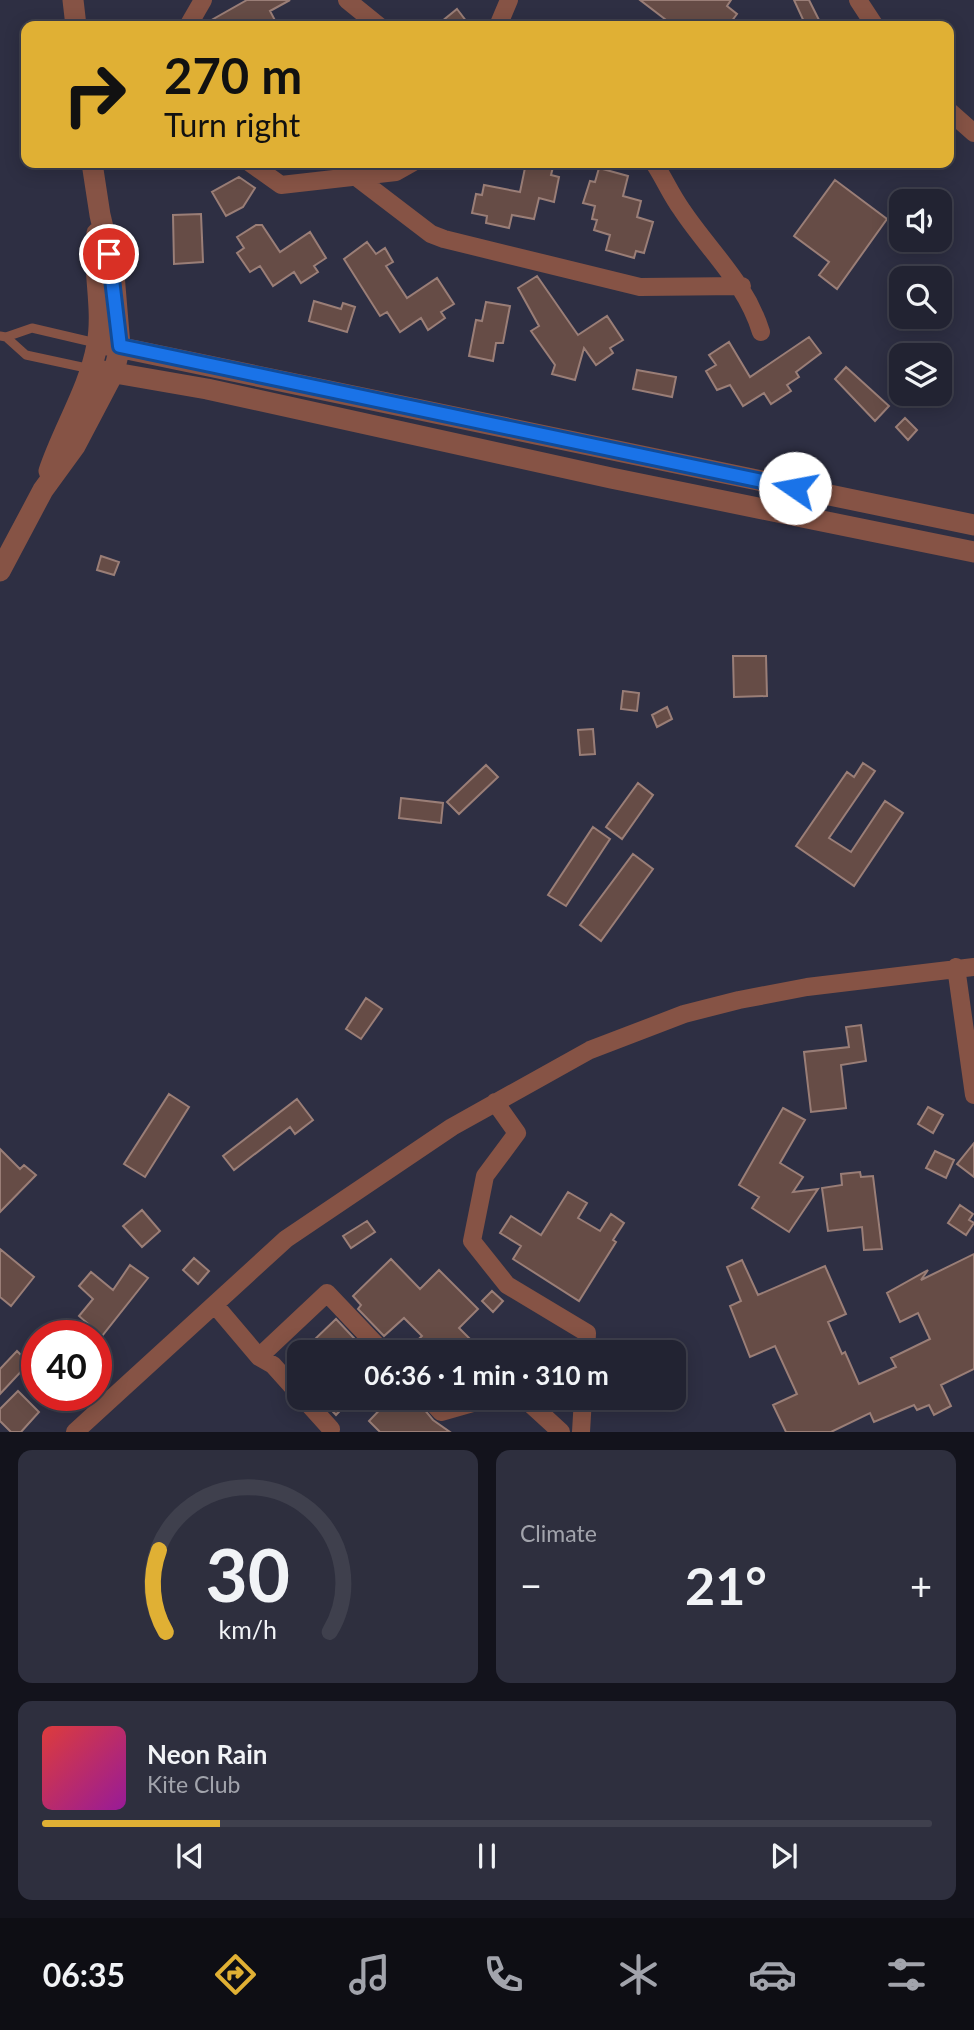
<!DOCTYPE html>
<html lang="en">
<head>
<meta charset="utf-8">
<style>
	body { margin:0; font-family:Lato,sans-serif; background:#2e2f3e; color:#f1f3f6; height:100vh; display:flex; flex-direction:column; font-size:26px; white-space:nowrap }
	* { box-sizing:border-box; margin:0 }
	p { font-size:23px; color:#a2a4ac }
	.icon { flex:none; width:38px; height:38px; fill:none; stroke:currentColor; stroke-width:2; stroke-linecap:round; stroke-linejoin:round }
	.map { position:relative; height:1432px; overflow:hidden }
	.drawer { display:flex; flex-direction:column; gap:18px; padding:18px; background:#13131c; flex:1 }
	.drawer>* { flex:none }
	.guide { position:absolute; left:21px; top:21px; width:933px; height:147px; border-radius:14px; box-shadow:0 4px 18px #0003,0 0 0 2px #3f404d; background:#e0b034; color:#111; overflow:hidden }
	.fabs { position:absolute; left:889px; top:189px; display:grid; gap:14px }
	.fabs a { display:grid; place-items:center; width:63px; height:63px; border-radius:14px; background:#222332; box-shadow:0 4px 18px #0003,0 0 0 2px #3f404d; font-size:35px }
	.speed { position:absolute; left:21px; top:1320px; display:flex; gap:14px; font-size:35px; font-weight:700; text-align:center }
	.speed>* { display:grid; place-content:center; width:91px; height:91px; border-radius:50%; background:#222332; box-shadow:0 4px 18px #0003,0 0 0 2px #3f404d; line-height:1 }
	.speed .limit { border:10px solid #d22; background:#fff; color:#111 }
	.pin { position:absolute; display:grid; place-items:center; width:60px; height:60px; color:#fff; margin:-30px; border:4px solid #fff; border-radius:50%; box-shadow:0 2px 7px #0007 }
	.me { position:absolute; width:77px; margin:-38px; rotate:282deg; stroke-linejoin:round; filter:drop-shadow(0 0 5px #0008) }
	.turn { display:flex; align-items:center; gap:24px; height:147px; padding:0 28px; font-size:32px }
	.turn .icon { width:91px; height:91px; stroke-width:2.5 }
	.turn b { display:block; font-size:49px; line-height:60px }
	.big { font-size:52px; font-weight:700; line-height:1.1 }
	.drawer .tile { flex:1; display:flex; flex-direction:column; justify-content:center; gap:10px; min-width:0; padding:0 24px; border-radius:14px; background:#2e2f3e }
	.drawer .dial { align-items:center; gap:0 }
	.dial svg { height:182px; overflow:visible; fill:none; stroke:#3f404d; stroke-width:7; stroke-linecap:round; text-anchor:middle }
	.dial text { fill:#f1f3f6; stroke:none }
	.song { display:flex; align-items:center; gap:21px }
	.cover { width:84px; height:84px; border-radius:10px; background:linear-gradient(135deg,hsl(0 70% 55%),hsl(300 70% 35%)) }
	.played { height:7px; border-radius:4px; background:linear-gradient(90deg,#e0b034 20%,#3f404d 20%) }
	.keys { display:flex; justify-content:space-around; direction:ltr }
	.heat { display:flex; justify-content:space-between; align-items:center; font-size:38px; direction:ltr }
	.drawer .tiles { flex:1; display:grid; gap:18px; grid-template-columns:1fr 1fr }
	.tile:last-child { grid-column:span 2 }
	.trip { position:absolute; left:287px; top:1340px; width:399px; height:70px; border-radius:14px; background:#222332; box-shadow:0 4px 18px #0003,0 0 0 2px #3f404d; font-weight:700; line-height:70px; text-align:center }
	.tabs { display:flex; height:112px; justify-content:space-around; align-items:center; background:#0e0e14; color:#a2a4ac }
	.tabs .icon { width:49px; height:49px }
	.tabs .current { color:#e0b034 }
	.tabs b { font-size:32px; color:#f1f3f6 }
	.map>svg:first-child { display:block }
	.building { fill:#664c46; stroke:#9a7e77; stroke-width:2 }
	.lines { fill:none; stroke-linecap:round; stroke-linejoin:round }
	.service { stroke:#865345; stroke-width:9 }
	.minor { stroke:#865345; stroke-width:18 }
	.tertiary { stroke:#865345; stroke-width:21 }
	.route-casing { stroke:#114b97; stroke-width:18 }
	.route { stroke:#1a73e8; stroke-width:12 }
</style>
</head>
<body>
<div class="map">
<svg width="974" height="1432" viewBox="0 0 974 1432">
	<rect width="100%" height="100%" fill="#2e2f43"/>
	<path class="building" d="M247,0H290L270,11L278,26H201Z
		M640,0H731L727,6L737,14L728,26H674Z
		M794,0H809L822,26H806Z
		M457,9L470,26H436Z
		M526,163H554L551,175L559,177L554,202L539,198L534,219L512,215L509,228L486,223L487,216L472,213L476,194L482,195L484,185L520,192Z
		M599,168L628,176L623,196L641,201L637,217L653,222L644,253L636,251L634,258L606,250L610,235L594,230L597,220L592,219L595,206L583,203L590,181L595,182Z
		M239,177L255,188L243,207L226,216L212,192Z
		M835,180L887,219L837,289L819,275L829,262L794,236Z
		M201,214L203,262L174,264L173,215Z
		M256,225H262L280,252L310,232L326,258L314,266L318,272L301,283L294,272L273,286L260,266L250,272L237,253L244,248L237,237Z
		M367,242L376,254L385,248L393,262L386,266L407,298L437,278L454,304L441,312L445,318L428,330L421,318L400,332L387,312L380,316L344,259Z
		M537,276L578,335L607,316L623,340L610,348L613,353L596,365L584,348L575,380L552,374L555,365L531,331L539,326L518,288Z
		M314,301L341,309L343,303L355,307L347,332L309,321Z
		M486,302L510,306L503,343H496L493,361L469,356L476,320L482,321Z
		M809,337L821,353L796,372L799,377L787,385L791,391L771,404L764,393L743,406L730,385L717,390L706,371L716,365L709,355L729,342L750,377Z
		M846,367L889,406L875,421L835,379Z
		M637,370L676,377L672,397L633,389Z
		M905,418L917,430L908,440L896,427Z
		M101,556L119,562L114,575L97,570Z
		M733,656H766L767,696L734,697Z
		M623,691L639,693L637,711L621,709Z
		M667,707L672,719L657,727L652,715Z
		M593,729L595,754L580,755L578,730Z
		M863,763L875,771L829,838L851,852L885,801L903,813L854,886L796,846L847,772L854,777Z
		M486,765L498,777L459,814L447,802Z
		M638,783L653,795L622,839L606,827Z
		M401,798L443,803L441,823L399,818Z
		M593,827L610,839L566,906L548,895Z
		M633,854L653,869L601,941L580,925Z
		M366,998L382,1009L361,1039L346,1029Z
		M861,1025L866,1061L841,1065L846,1108L811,1112L804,1052L849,1047L846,1027Z
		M169,1094L189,1107L145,1177L124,1164Z
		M297,1099L313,1120L295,1134L290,1127L234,1170L223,1156Z
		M928,1107L943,1115L933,1133L918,1124Z
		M783,1108L805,1120L780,1163L803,1177L793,1192L818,1189L789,1232L752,1208L759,1197L739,1185Z
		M974,1143V1177L957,1164Z
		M0,1149L20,1169L24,1165L36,1175L0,1212Z
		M935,1151L954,1160L946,1178L926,1168Z
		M860,1172L861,1177L873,1176L882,1249L864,1250L862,1227L828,1231L822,1188L842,1185L841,1174Z
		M568,1192L587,1203L578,1218L600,1231L611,1214L624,1223L613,1240L616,1242L579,1301L513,1259L521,1246L500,1233L511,1216L541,1235Z
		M960,1205L973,1214L969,1220L974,1223L966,1235L948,1223Z
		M142,1210L160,1231L142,1247L123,1226Z
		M367,1221L375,1232L351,1248L343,1236Z
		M0,1249L34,1277L11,1306L0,1297Z
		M974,1254V1369L941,1385L951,1406L934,1415L929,1405L917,1410L914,1405L874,1422L870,1413L831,1432H786L773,1405L797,1394L775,1346L750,1357L730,1306L741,1301L727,1267L742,1260L758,1295L825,1266L846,1314L828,1322L842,1354L845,1352L859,1384L896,1367L891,1358L930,1339L918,1313L900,1322L887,1293L928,1270L921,1280Z
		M194,1258L209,1271L198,1284L183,1270Z
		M391,1259L420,1289L439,1270L478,1309L459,1328L484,1353H404L422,1336L404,1318L384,1336L358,1309L361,1305L353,1296Z
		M130,1265L148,1278L102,1336L79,1316L93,1299L79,1286L91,1272L113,1290Z
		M492,1291L503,1301L493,1312L482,1301Z
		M336,1319L368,1353H326L314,1340Z
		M17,1351L29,1363L0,1394V1369Z
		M18,1391L39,1412L21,1432H11L0,1421V1409Z
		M320,1398H352L336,1415Z
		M391,1398H415L433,1420L450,1432H380L369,1421Z"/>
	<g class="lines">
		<path class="service" d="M0,336L6,337L32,328L96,343
			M6,337L26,355L91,369"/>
		<path class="minor" d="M347,0L379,26
			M858,0L875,26
			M188,26L203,0
			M498,26L509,0
			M948,110L974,133
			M250,163L281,185L396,172L412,163
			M654,163C664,178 671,195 682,210C710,252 746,283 761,332
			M359,179L431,234L444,239L640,287L742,286
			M956,967L974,1095
			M495,1102L517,1133L485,1176L472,1241L507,1285L587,1333L586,1353
			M215,1305L259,1357L327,1293L384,1353
			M259,1357L273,1365L299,1394
			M303,1398L331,1429
			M428,1398L441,1412L490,1398
			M524,1398L561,1432
			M75,1432L286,1239L452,1127L590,1050L684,1014L739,1000L807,987L974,967
			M581,1432L583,1398"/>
		<path class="tertiary" d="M73,0L76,26
			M98,343L974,525
			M92,369L207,389L611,478L974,552
			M49,471C63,429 89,389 97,345C104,308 92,270 97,233
			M0,571L43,490L75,446L114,372L120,346L114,274L100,215L92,163"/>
	</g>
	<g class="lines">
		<defs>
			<path id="route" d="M109,254L120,346L795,488"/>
		</defs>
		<use href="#route" class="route-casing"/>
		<use href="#route" class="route"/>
	</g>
</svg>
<div class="fabs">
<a><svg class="icon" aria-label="sound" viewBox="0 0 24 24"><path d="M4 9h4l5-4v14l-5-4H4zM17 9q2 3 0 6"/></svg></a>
<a><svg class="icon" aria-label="search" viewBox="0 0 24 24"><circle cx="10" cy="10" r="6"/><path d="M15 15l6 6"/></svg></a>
<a><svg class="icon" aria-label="layers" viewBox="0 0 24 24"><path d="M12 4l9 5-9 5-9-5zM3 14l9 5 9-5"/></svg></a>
</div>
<div class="speed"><div class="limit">40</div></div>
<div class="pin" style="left:109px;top:254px;background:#d93025"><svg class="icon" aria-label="arrive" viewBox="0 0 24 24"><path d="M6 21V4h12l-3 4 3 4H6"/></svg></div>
<svg class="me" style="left:795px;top:488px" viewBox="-20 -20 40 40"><circle r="19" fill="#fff"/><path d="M0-13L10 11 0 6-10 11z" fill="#1a73e8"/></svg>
<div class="trip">06:36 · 1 min · 310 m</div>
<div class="guide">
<div class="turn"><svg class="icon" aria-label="right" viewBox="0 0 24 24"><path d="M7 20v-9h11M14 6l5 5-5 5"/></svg><div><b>270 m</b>Turn right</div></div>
</div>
</div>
<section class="drawer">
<div class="tiles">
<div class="tile dial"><svg viewBox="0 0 100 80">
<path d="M14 69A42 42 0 1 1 86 69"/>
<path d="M14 69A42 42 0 0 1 11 33" stroke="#e0b034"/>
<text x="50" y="56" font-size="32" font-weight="700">30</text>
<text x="50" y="72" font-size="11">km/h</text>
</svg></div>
<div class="tile"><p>Climate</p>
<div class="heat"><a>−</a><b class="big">21°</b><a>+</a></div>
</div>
<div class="tile">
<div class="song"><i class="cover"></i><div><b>Neon Rain</b><p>Kite Club</p></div></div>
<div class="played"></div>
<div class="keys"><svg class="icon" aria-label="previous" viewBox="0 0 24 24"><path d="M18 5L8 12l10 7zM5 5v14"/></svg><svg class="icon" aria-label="pause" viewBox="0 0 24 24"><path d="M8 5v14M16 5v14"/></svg><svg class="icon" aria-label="next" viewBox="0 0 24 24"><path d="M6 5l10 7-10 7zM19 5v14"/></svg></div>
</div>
</div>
</section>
<nav class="tabs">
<b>06:35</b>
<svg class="icon current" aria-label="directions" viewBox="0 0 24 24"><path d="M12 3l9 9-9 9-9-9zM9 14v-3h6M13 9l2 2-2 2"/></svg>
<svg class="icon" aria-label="music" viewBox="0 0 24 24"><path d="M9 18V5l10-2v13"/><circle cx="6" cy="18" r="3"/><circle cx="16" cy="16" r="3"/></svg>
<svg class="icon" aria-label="phone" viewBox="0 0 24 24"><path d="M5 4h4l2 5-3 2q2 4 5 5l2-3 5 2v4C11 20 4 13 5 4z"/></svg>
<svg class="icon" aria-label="climate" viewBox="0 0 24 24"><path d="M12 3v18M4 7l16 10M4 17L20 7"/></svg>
<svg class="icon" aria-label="car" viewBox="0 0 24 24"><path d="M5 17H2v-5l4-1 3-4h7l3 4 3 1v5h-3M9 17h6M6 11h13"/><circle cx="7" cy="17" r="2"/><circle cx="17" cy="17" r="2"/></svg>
<svg class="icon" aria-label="filters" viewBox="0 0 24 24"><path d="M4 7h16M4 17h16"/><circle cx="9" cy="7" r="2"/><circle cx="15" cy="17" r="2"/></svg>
</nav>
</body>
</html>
